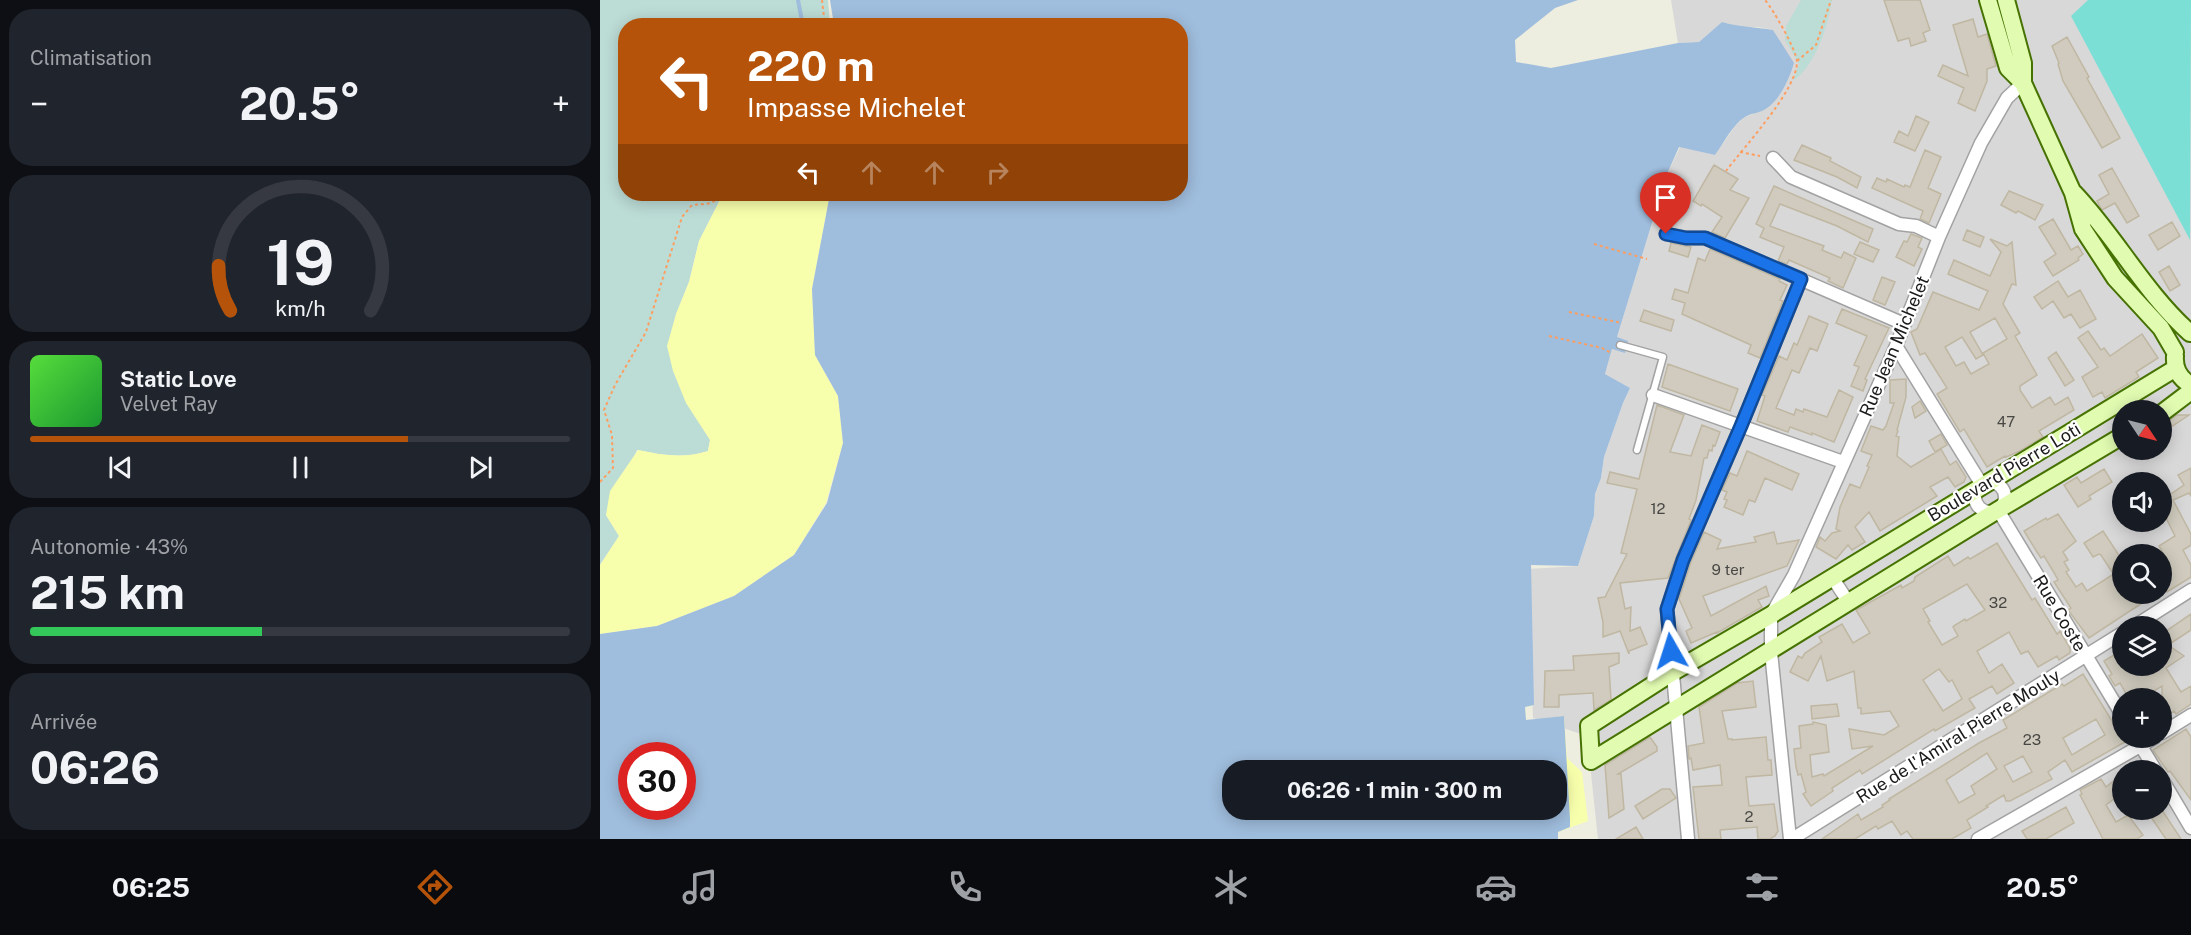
<!DOCTYPE html>
<html lang="fr">
<head>
<meta charset="utf-8">
<style>
	body { margin:0; font-family:"Public Sans",sans-serif; background:#20242c; color:#f1f3f6; height:100vh; display:flex; flex-direction:column; font-size:22px; white-space:nowrap }
	* { box-sizing:border-box; margin:0 }
	p { font-size:20px; color:#9ea1a6 }
	.icon { flex:none; width:33px; height:33px; fill:none; stroke:currentColor; stroke-width:2; stroke-linecap:round; stroke-linejoin:round }
	.map { position:relative; flex:1; overflow:hidden }
	.side { display:flex; flex-direction:column; gap:9px; padding:9px; background:#0d0f14; width:600px }
	.side>* { flex:none }
	.banner { position:absolute; left:18px; top:18px; width:570px; height:183px; border-radius:24px; box-shadow:0 3px 15px #0003; background:#b45309; color:#fff; overflow:hidden }
	.needle { width:39px; rotate:125deg }
	.fabs { position:absolute; left:1512px; top:400px; display:grid; gap:12px }
	.fabs a { display:grid; place-items:center; width:60px; height:60px; border-radius:50%; background:#171b24; box-shadow:0 3px 15px #0003; font-size:30px }
	.speed { position:absolute; left:18px; top:742px; display:flex; gap:12px; font-size:30px; font-weight:700; text-align:center }
	.speed>* { display:grid; place-content:center; width:78px; height:78px; border-radius:50%; background:#171b24; box-shadow:0 3px 15px #0003; line-height:1 }
	.speed .limit { border:9px solid #d22; background:#fff; color:#111 }
	.pin { position:absolute; display:grid; place-items:center; width:51px; height:51px; color:#fff; margin:-62px -26px; border-radius:50% 50% 50% 0; rotate:-45deg; box-shadow:0 0 6px #0007 }
	.pin .icon { rotate:45deg }
	.me { position:absolute; width:66px; margin:-33px; rotate:354deg; stroke-linejoin:round; filter:drop-shadow(0 0 4px #0008) }
	.turn { display:flex; align-items:center; gap:21px; height:126px; padding:0 30px; font-size:27px }
	.turn .icon { width:78px; height:78px; stroke-width:2.5 }
	.turn b { display:block; font-size:42px; line-height:51px }
	.lanes { display:flex; align-items:center; height:57px; padding:0 30px; background:#0003; justify-content:center; gap:30px; direction:ltr }
	.lanes .off { opacity:.35 }
	.big { font-size:45px; font-weight:700; line-height:1.1 }
	.side .widget { flex:1; display:flex; flex-direction:column; justify-content:center; gap:9px; min-width:0; padding:0 21px; border-radius:24px; background:#20242c }
	.side .dial { align-items:center; gap:0 }
	.dial svg { height:156px; overflow:visible; fill:none; stroke:#363941; stroke-width:7; stroke-linecap:round; text-anchor:middle }
	.dial text { fill:#f1f3f6; stroke:none }
	.song { display:flex; align-items:center; gap:18px }
	.cover { width:72px; height:72px; border-radius:9px; background:linear-gradient(135deg,hsl(110 70% 55%),hsl(130 70% 35%)) }
	.played { height:6px; border-radius:3px; background:linear-gradient(90deg,#b45309 70%,#363941 70%) }
	.keys { display:flex; justify-content:space-around; direction:ltr }
	.heat { display:flex; justify-content:space-between; align-items:center; font-size:33px; direction:ltr }
	.charge { height:9px; border-radius:4px; background:linear-gradient(90deg,#34c759 43%,#363941 0) }
	.trip { position:absolute; left:622px; top:760px; width:345px; height:60px; border-radius:24px; background:#171b24; box-shadow:0 3px 15px #0003; font-weight:700; line-height:60px; text-align:center }
	.tabs { display:flex; height:96px; justify-content:space-around; align-items:center; background:#090b0e; color:#9ea1a6 }
	.tabs .icon { width:42px; height:42px }
	.tabs .current { color:#b45309 }
	.tabs b { font-size:27px; color:#f1f3f6 }
	main { display:flex; flex:1; min-height:0 }
	.map>svg:first-child { display:block }
	.residential { fill:#d9d8d8; fill-rule:evenodd }
	.wetland { fill:#bcdcd6 }
	.sand { fill:#f8ffac }
	.pitch { fill:#7bdfd6 }
	.water { fill:#9fbddd; fill-rule:evenodd }
	.lines { fill:none; stroke-linecap:round; stroke-linejoin:round }
	.stream { stroke:#9fbddd; stroke-width:4 }
	.building { fill:#d0cbbe; stroke:#bfb7a2; stroke-width:1.5; fill-rule:evenodd }
	.lane-casing { stroke:#a2a2a2; stroke-width:9 }
	.street-casing { stroke:#a2a2a2; stroke-width:15 }
	.secondary-casing { stroke:#467202; stroke-width:20 }
	.path { stroke:#fd9e61; stroke-width:2; stroke-dasharray:3 3; stroke-linecap:butt }
	.lane { stroke:#fff; stroke-width:6 }
	.street { stroke:#fff; stroke-width:12 }
	.secondary { stroke:#e1fbb1; stroke-width:16 }
	.route-casing { stroke:#114b97; stroke-width:15 }
	.route { stroke:#1a73e8; stroke-width:10 }
	.labels { text-anchor:middle; dominant-baseline:central; stroke-width:4.5; stroke-linejoin:round; paint-order:stroke }
	.number-label { font-size:15px; fill:#484744 }
	.street-label { font-size:18px; fill:#1b1b1b; stroke:#fff }
</style>
</head>
<body>
<main>
<section class="side">
<div class="widget"><p>Climatisation</p>
<div class="heat"><a>−</a><b class="big">20.5°</b><a>+</a></div>
</div>
<div class="widget dial"><svg viewBox="0 0 100 80">
<path d="M14 69A42 42 0 1 1 86 69"/>
<path d="M14 69A42 42 0 0 1 8 46" stroke="#b45309"/>
<text x="50" y="56" font-size="32" font-weight="700">19</text>
<text x="50" y="72" font-size="11">km/h</text>
</svg></div>
<div class="widget">
<div class="song"><i class="cover"></i><div><b>Static Love</b><p>Velvet Ray</p></div></div>
<div class="played"></div>
<div class="keys"><svg class="icon" aria-label="previous" viewBox="0 0 24 24"><path d="M18 5L8 12l10 7zM5 5v14"/></svg><svg class="icon" aria-label="pause" viewBox="0 0 24 24"><path d="M8 5v14M16 5v14"/></svg><svg class="icon" aria-label="next" viewBox="0 0 24 24"><path d="M6 5l10 7-10 7zM19 5v14"/></svg></div>
</div>
<div class="widget"><p>Autonomie · 43%</p><b class="big">215 km</b><div class="charge"></div></div>
<div class="widget"><p>Arrivée</p><b class="big">06:26</b></div>
</section>
<div class="map">
<svg width="1591" height="839" viewBox="0 0 1591 839">
	<rect width="100%" height="100%" fill="#edede0"/>
	<path class="residential" d="M1071,0H1591V839H998L987,736L933,718L928,569L978,566L994,516L995,494L1001,478L1004,457L1023,403L1030,388L1005,374L1012,349L1025,352L1017,337L1067,174L1080,147L1115,155L1135,126L1145,117L1166,109L1179,40L1173,30L1158,27H1139L1122,22L1099,42L1078,43ZM1522,411H1562V450H1522ZM1522,483H1562V522H1522ZM1522,555H1562V594H1522ZM1522,627H1562V666H1522ZM1522,699H1562V738H1522ZM1522,771H1562V810H1522Z"/>
	<path class="wetland" d="M0,0H228L230,25L26,26V194H123L99,241L89,282L76,314L101,423L110,440L108,451C84,459 62,455 37,450L6,515L19,536L0,565Z
		M1201,0H1232C1228,26 1216,65 1193,81L1199,64L1185,40L1186,26Z"/>
	<path class="sand" d="M123,194H230L212,289L215,355L238,396L243,443L226,503L194,555L134,596L57,626L0,634V565L19,536L6,515L10,491L38,450C62,455 84,459 108,451L110,440L86,403L73,371L67,346L76,314L89,282L99,241Z
		M916,700L934,705L925,707L926,721L964,716L967,758L982,772L988,821L958,832L957,771H945Z"/>
	<path class="pitch" d="M1488,0H1591L1590,240L1471,16Z"/>
	<path class="water" d="M230,0H978L955,8L915,40L916,62L951,68L1078,43L1099,42L1122,22C1139,27 1156,27 1173,30L1194,63C1189,79 1181,98 1167,108C1161,113 1151,113 1145,117C1132,125 1124,143 1115,155L1079,147L1067,174L1017,337L1028,341L1025,353L1012,349L1005,374L1030,388L1023,403L1004,457L1001,478L995,494L994,516L978,566L931,565L934,705L925,707L926,720L964,716L970,819V827L958,832V839H0V634L57,626L134,596L194,555L227,503L243,443L238,396L215,355L212,289L230,194H580V26L234,25ZM32,756H82V807H32ZM633,771H957V810H633Z"/>
	<g class="lines">
		<path class="stream" d="M198,0L203,26"/>
	</g>
	<path class="building" d="M1284,0H1320L1330,30L1323,33L1326,41L1311,46L1309,38L1298,41Z
		M1373,19L1378,37L1387,34L1396,66L1387,69V81L1375,111L1358,103L1364,88L1338,76L1343,65L1368,76L1353,25Z
		M1467,37L1489,77L1487,78L1520,138L1502,148L1463,81L1458,64L1459,63L1452,46Z
		M1316,116L1329,122L1315,151L1294,142L1299,131L1308,136Z
		M1202,145L1231,158L1230,161L1261,177L1257,188L1237,177L1194,160Z
		M1325,150L1341,157L1328,188L1341,194L1329,223L1320,219L1323,211L1272,188L1277,178L1286,182L1287,179L1304,187L1305,185L1310,187Z
		M1114,165L1138,179L1130,190L1149,198L1125,238L1112,232L1122,217L1102,204L1101,206L1093,201Z
		M1512,168L1539,216L1527,223L1515,203L1502,210L1497,201L1509,194L1499,175Z
		M1174,186L1273,229L1268,242L1237,226L1180,204L1170,226L1224,246L1222,250L1241,258L1244,252L1256,258L1243,288L1228,281L1230,278L1189,260L1187,264L1178,261L1184,247L1160,237L1164,228L1156,224Z
		M1409,191L1443,205L1435,220L1418,211L1416,213L1401,205Z
		M1453,219L1471,250L1478,246L1483,254L1478,258L1479,260L1453,276L1444,262L1456,254L1439,227Z
		M1572,222L1580,236L1558,250L1549,235Z
		M1367,230L1384,237L1380,247L1363,240Z
		M1311,234L1322,238L1318,247L1322,249L1314,266L1296,257L1304,241L1307,242Z
		M1390,239L1407,246L1412,242L1416,285L1412,284L1403,304L1420,333L1415,336L1437,375L1420,386V390L1432,408L1450,397L1455,405L1468,397L1474,410L1439,431L1443,437L1420,451L1406,457L1405,456L1387,467L1364,429L1360,432L1337,394L1347,388L1325,353L1320,355L1311,332L1317,329L1333,292L1379,310L1388,291L1348,274L1354,260L1390,276L1401,252ZM1395,318L1407,339L1383,353L1389,364L1371,374L1364,362L1356,366L1345,347L1362,337L1376,359L1383,355L1370,332Z
		M1260,242L1279,250L1273,262L1254,254Z
		M1071,243L1091,247L1088,257L1069,251Z
		M1110,249L1180,279L1179,281L1187,285L1180,300L1183,301L1160,358L1148,353L1151,345L1082,314L1085,303L1072,299L1075,289L1088,293L1098,258L1105,261Z
		M1569,266L1580,285L1570,291L1559,272Z
		M1282,277L1295,282L1285,305L1273,300Z
		M1458,281L1468,297L1480,290L1496,319L1480,328L1471,314L1464,318L1453,301L1442,309L1434,297Z
		M1242,309L1289,328L1265,379L1267,380L1263,391L1251,386L1259,367L1254,365L1267,336L1236,323Z
		M1044,310L1074,320L1071,331L1040,321Z
		M1209,316L1228,324L1217,351L1210,348L1199,373L1192,370L1176,408L1194,415L1196,409L1203,412L1204,409L1227,417L1239,390L1253,397L1234,442L1212,433V435L1190,427L1188,432L1157,421L1165,396L1162,395L1179,356L1187,360L1194,343L1197,345Z
		M1488,331L1501,350L1504,348L1510,356L1542,334L1558,358L1536,372L1539,377L1505,398L1502,392L1493,397L1482,377L1498,367L1478,338Z
		M1456,352L1474,380L1465,386L1448,358Z
		M1068,364L1138,389L1130,411L1062,387Z
		M1306,379V397L1297,430L1298,431L1296,436L1299,437L1297,456L1311,467L1341,449L1350,465L1356,461L1366,477L1364,482L1355,487L1348,477L1330,487L1337,496L1280,531L1269,512L1255,527L1265,542L1252,550L1248,545L1236,559L1216,547L1220,537L1225,541L1232,533L1240,531L1236,529L1240,507L1250,484L1260,488L1269,467L1267,466L1272,455L1261,451L1271,426L1283,430L1286,426L1294,403H1290V380Z
		M1320,401L1326,411L1315,418L1312,407Z
		M1057,405L1084,415L1070,452L1091,456L1102,425L1120,432L1115,446L1113,445L1112,451L1109,450L1107,458H1104L1096,500L1089,519L1091,520L1068,578L1020,583L1025,609L1031,607L1030,631L1040,627L1047,644L1029,651V654L1020,631L1003,637V622L998,598L1005,597L1027,554L1021,553L1037,489L1007,483L1010,472L1039,479Z
		M1577,415H1589L1571,427L1567,422Z
		M1341,434L1347,445L1335,452L1329,441Z
		M1147,451L1199,474L1192,490L1165,478L1155,502L1149,500L1143,515L1124,507L1127,500L1124,499L1127,492L1122,490L1130,473L1137,476Z
		M1591,468V496L1589,493L1573,500L1591,534V545L1583,550L1591,565V577L1567,592L1565,589L1562,592V551L1559,546L1575,536L1562,510V500L1584,485L1578,475Z
		M1504,469L1512,482L1489,496L1491,499L1478,507L1464,485L1477,477L1481,483Z
		M1458,514L1476,541L1463,552L1468,560L1464,562L1469,570L1466,572L1476,587L1482,583L1487,591L1512,575L1522,594H1556L1489,638L1468,610L1471,608L1454,582L1458,580L1453,571L1444,556L1441,558L1437,552L1424,531L1446,518L1447,520Z
		M1503,531L1522,560V566L1512,572L1501,555L1499,554L1493,557L1484,543Z
		M1104,532L1121,540L1117,549L1156,542L1154,537L1174,532L1177,544L1199,540L1187,566L1103,596L1111,616L1166,586L1169,596L1158,600L1162,607L1117,633V632L1091,643L1086,631L1092,628L1079,599L1091,562Z
		M1397,543L1432,600L1435,598L1457,634L1460,631L1470,648V653L1459,660L1457,656L1438,667L1428,651L1421,654L1409,632L1377,651L1389,673L1402,664L1414,683L1397,694L1392,686L1369,699L1375,708L1335,731L1334,729L1262,774L1260,770L1232,788L1233,791L1211,806L1203,794L1206,792L1201,774L1198,775L1196,767L1194,749L1201,748L1199,726L1213,724V722L1226,725L1229,752L1210,755L1212,777L1223,774L1224,776L1273,746L1252,749L1249,729L1284,735L1299,726L1290,711L1261,714V708H1258L1254,671L1227,681L1221,656L1208,681L1190,672L1198,656L1202,658L1205,653L1222,642L1219,637L1242,624L1253,643L1270,633L1256,610L1301,585L1302,588L1314,581L1315,577L1348,556L1354,566L1368,557L1370,559ZM1367,584L1385,610L1366,621L1365,619L1355,625L1353,627L1358,636L1342,645L1328,622L1330,621L1323,609ZM1339,669L1349,682L1352,680L1362,699L1343,711L1323,680Z
		M1591,614V630L1568,645L1584,656L1566,668L1581,692L1591,686V704L1576,714L1574,711L1562,720V686L1541,699H1529L1520,683L1515,686L1509,676L1512,674L1504,661L1522,650V666H1562V634Z
		M1019,653V663L1009,667L1011,700L994,710L993,693L959,695V707H944L945,671L974,670L973,656Z
		M1483,674L1525,742L1472,772L1465,760L1448,772L1452,779L1410,801H1406L1404,795L1386,806L1388,807L1367,820L1371,828L1352,839H1313L1307,831L1301,835L1292,821L1278,829L1276,826L1255,839H1222L1258,814L1261,820L1283,807L1282,805L1290,800L1289,799L1379,743L1407,728L1403,720L1462,684L1464,686ZM1496,719L1505,735L1472,755L1463,738ZM1387,753L1397,769L1371,786L1375,794L1359,803L1346,780ZM1423,756L1432,772L1413,782L1404,766Z
		M1153,681L1156,707L1122,711L1128,739H1132V740L1166,737L1168,760H1171L1172,775L1146,777L1149,806L1174,804L1178,831L1175,836L1170,839H1158L1157,827L1120,830L1121,839H1099L1093,787L1122,785L1120,765L1093,770L1091,758L1089,759L1088,746L1104,743L1099,707L1137,683Z
		M1237,704L1239,716L1212,719L1211,706Z
		M1586,729L1591,737V800L1570,771L1568,772L1553,750Z
		M1050,737L1057,747V751L1018,774H1021L1024,809L1009,818L1005,765Z
		M1522,774V793L1506,805L1516,822L1528,815L1543,835L1537,839H1503L1480,795L1482,794L1480,790L1501,779L1506,787Z
		M1062,789H1070L1076,798L1043,819L1035,806Z
		M1466,807L1474,823L1446,839H1427L1422,831Z
		M1546,810H1562L1581,839H1566Z
		M1036,827L1043,839H1016Z"/>
	<g class="lines">
		<defs>
			<path id="lane" d="M1020,345L1063,357L1037,450"/>
			<path id="street" d="M1173,158L1191,177L1299,224L1316,226L1339,237
				M1066,234L1086,238H1105L1304,324
				M1296,346L1382,485
				M1053,395L1243,462
				M1375 497a15 15 0 1 1 30 0a15 15 0 1 1-30 0Z
				M1398,510L1522,715
				M1232,577L1249,603
				M1533,627L1591,590
				M1562,733L1591,715
				M1536,738L1556,771
				M1562,779L1591,828
				M1088,839L1067,609L1083,559L1141,426L1201,279
				M1190,839L1171,652V615L1194,575L1296,346L1339,237L1381,143L1407,98L1423,83
				M1192,839L1522,633
				M1378,839L1554,738"/>
			<path id="secondary" d="M1388,0L1408,68L1423,83L1473,193L1483,229L1515,278L1561,328L1575,352
				M1406,0L1423,63V83
				M1474,193C1516,237 1544,292 1590,333
				M1575,356C1574,369 1580,379 1591,385
				M1562,413L1591,391
				M1522,436L1398,510L991,761L989,726L1073,672L1171,615L1576,368"/>
		</defs>
		<use href="#lane" class="lane-casing"/>
		<use href="#street" class="street-casing"/>
		<use href="#secondary" class="secondary-casing"/>
		<path class="path" d="M222,0L225,26
			M1197,61L1216,45L1231,0
			M1140,152L1160,156
			M1126,171C1144,147 1197,90 1197,62C1197,51 1173,9 1165,0
			M994,244L1047,259
			M969,312L1022,323
			M949,336L1002,348L1011,353
			M0,482L13,468L12,435L4,410L15,385L46,332L82,217L92,205C105,203 113,207 120,194"/>
		<use href="#lane" class="lane"/>
		<use href="#street" class="street"/>
		<use href="#secondary" class="secondary"/>
	</g>
	<g class="lines">
		<defs>
			<path id="route" d="M1066,234L1086,238H1105L1201,279L1141,426L1083,560L1067,609L1071,651"/>
		</defs>
		<use href="#route" class="route-casing"/>
		<use href="#route" class="route"/>
	</g>
	<g class="labels">
		<g class="number-label">
			<text x="1406" y="421">47</text>
			<text x="1058" y="508">12</text>
			<text x="1128" y="569">9 ter</text>
			<text x="1398" y="602">32</text>
			<text x="1432" y="739">23</text>
			<text x="1149" y="816">2</text>
		</g>
		<g class="street-label">
			<text transform="translate(1294 346) rotate(-67)">Rue Jean Michelet</text>
			<text transform="translate(1404 472) rotate(-31)">Boulevard Pierre Loti</text>
			<text transform="translate(1460 613) rotate(59)">Rue Coste</text>
			<text transform="translate(1358 736) rotate(-32)">Rue de l'Amiral Pierre Mouly</text>
		</g>
	</g>
</svg>
<div class="fabs">
<a><svg class="needle" viewBox="-14 -14 28 28"><path d="M0-13l5 13h-10z" fill="#e53935"/><path d="M0 13l5-13h-10z" fill="#9ea1a6"/></svg></a>
<a><svg class="icon" aria-label="sound" viewBox="0 0 24 24"><path d="M4 9h4l5-4v14l-5-4H4zM17 9q2 3 0 6"/></svg></a>
<a><svg class="icon" aria-label="search" viewBox="0 0 24 24"><circle cx="10" cy="10" r="6"/><path d="M15 15l6 6"/></svg></a>
<a><svg class="icon" aria-label="layers" viewBox="0 0 24 24"><path d="M12 4l9 5-9 5-9-5zM3 14l9 5 9-5"/></svg></a>
<a>+</a>
<a>−</a>
</div>
<div class="speed"><div class="limit">30</div></div>
<div class="pin" style="left:1066px;top:234px;background:#d93025"><svg class="icon" aria-label="arrive" viewBox="0 0 24 24"><path d="M6 21V4h12l-3 4 3 4H6"/></svg></div>
<svg class="me" style="left:1071px;top:651px" viewBox="-20 -20 40 40"><path d="M0-17L14 15 0 8-14 15z" fill="#1a73e8" stroke="#fff" stroke-width="4"/></svg>
<div class="trip">06:26 · 1 min · 300 m</div>
<div class="banner">
<div class="turn"><svg class="icon" aria-label="left" viewBox="0 0 24 24"><path d="M17 20v-9H6M10 6l-5 5 5 5"/></svg><div><b>220 m</b>Impasse Michelet</div></div>
<div class="lanes"><svg class="icon" aria-label="left" viewBox="0 0 24 24"><path d="M17 20v-9H6M10 6l-5 5 5 5"/></svg><svg class="icon off" aria-label="ahead" viewBox="0 0 24 24"><path d="M12 20V5M6 11l6-6 6 6"/></svg><svg class="icon off" aria-label="ahead" viewBox="0 0 24 24"><path d="M12 20V5M6 11l6-6 6 6"/></svg><svg class="icon off" aria-label="right" viewBox="0 0 24 24"><path d="M7 20v-9h11M14 6l5 5-5 5"/></svg></div>
</div>
</div>
</main>
<nav class="tabs">
<b>06:25</b>
<svg class="icon current" aria-label="directions" viewBox="0 0 24 24"><path d="M12 3l9 9-9 9-9-9zM9 14v-3h6M13 9l2 2-2 2"/></svg>
<svg class="icon" aria-label="music" viewBox="0 0 24 24"><path d="M9 18V5l10-2v13"/><circle cx="6" cy="18" r="3"/><circle cx="16" cy="16" r="3"/></svg>
<svg class="icon" aria-label="phone" viewBox="0 0 24 24"><path d="M5 4h4l2 5-3 2q2 4 5 5l2-3 5 2v4C11 20 4 13 5 4z"/></svg>
<svg class="icon" aria-label="climate" viewBox="0 0 24 24"><path d="M12 3v18M4 7l16 10M4 17L20 7"/></svg>
<svg class="icon" aria-label="car" viewBox="0 0 24 24"><path d="M5 17H2v-5l4-1 3-4h7l3 4 3 1v5h-3M9 17h6M6 11h13"/><circle cx="7" cy="17" r="2"/><circle cx="17" cy="17" r="2"/></svg>
<svg class="icon" aria-label="filters" viewBox="0 0 24 24"><path d="M4 7h16M4 17h16"/><circle cx="9" cy="7" r="2"/><circle cx="15" cy="17" r="2"/></svg>
<b>20.5°</b>
</nav>
</body>
</html>
